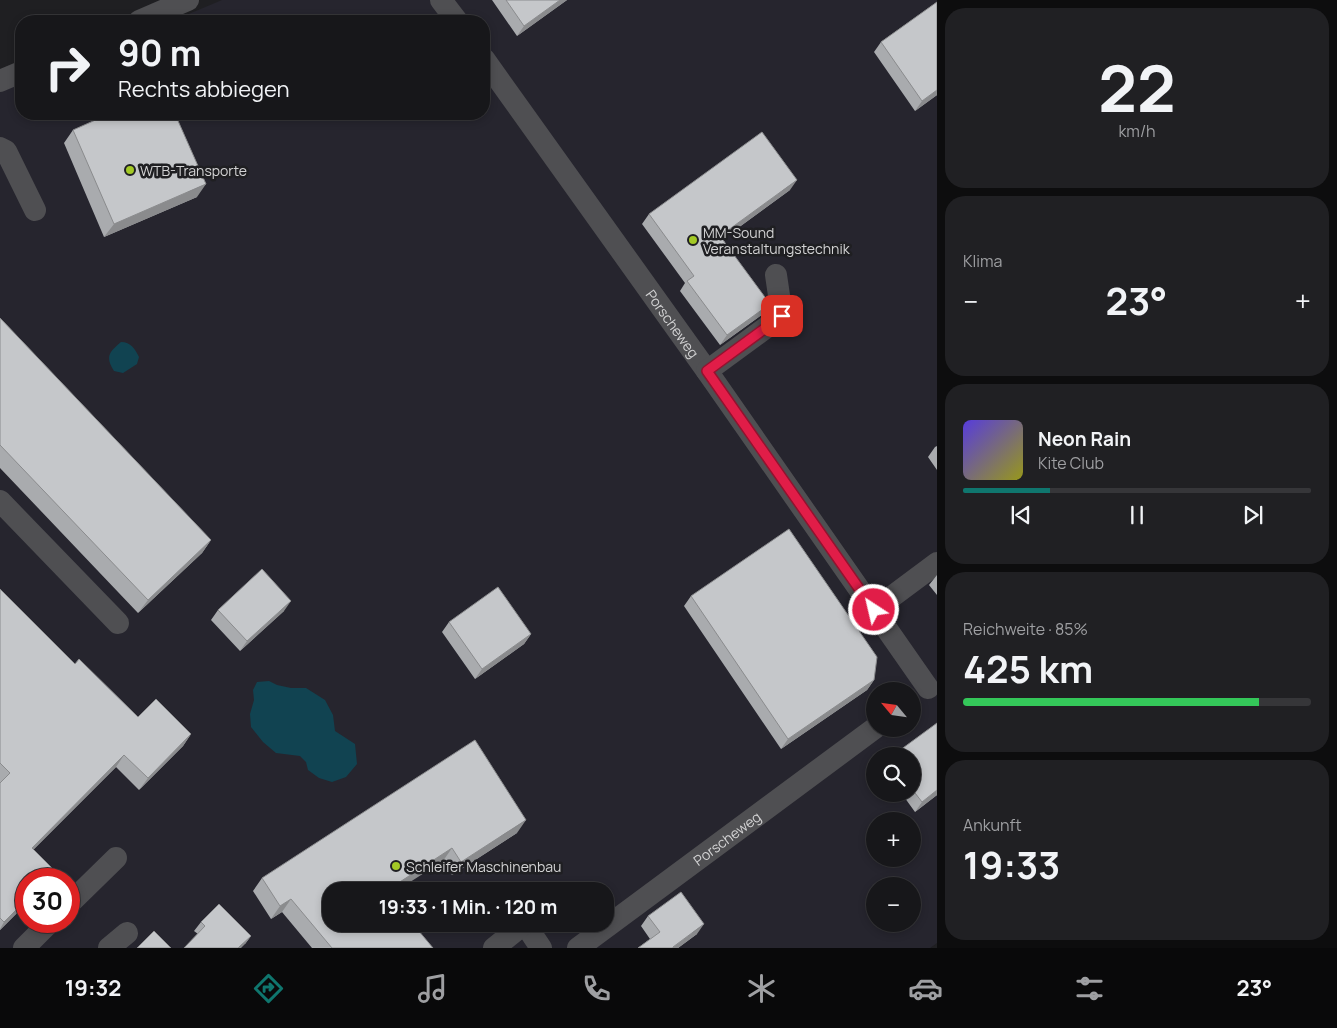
<!DOCTYPE html>
<html lang="de">
<head>
<meta charset="utf-8">
<style>
	body { margin:0; font-family:Manrope,sans-serif; background:#202023; color:#f1f3f6; height:100vh; display:flex; flex-direction:column; font-size:19px; white-space:nowrap }
	* { box-sizing:border-box; margin:0 }
	p { font-size:16px; color:#9e9fa2 }
	.icon { flex:none; width:28px; height:28px; fill:none; stroke:currentColor; stroke-width:2; stroke-linecap:round; stroke-linejoin:round }
	.map { position:relative; flex:1; overflow:hidden }
	.details { display:flex; flex-direction:column; gap:8px; padding:8px; background:#0d0d0e; width:400px }
	.details>* { flex:none }
	.hud { position:absolute; left:15px; top:15px; width:475px; height:105px; border-radius:20px; box-shadow:0 2px 8px #0003,0 0 0 1px #363639; background:#17171a; color:#f1f3f6; overflow:hidden }
	.needle { width:32px; rotate:299deg }
	.controls { position:absolute; left:866px; top:682px; display:grid; gap:10px }
	.controls a { display:grid; place-items:center; width:55px; height:55px; border-radius:50%; background:#17171a; box-shadow:0 2px 8px #0003,0 0 0 1px #363639; font-size:25px }
	.speed { position:absolute; left:15px; top:868px; display:flex; gap:10px; font-size:25px; font-weight:700; text-align:center }
	.speed>* { display:grid; place-content:center; width:65px; height:65px; border-radius:50%; background:#17171a; box-shadow:0 2px 8px #0003,0 0 0 1px #363639; line-height:1 }
	.speed .limit { border:8px solid #d22; background:#fff; color:#111 }
	.pin { position:absolute; display:grid; place-items:center; width:42px; height:42px; color:#fff; margin:-21px; border-radius:10px; box-shadow:0 2px 8px #0006 }
	.me { position:absolute; width:55px; margin:-28px; rotate:325deg; stroke-linejoin:round; filter:drop-shadow(0 0 4px #0008) }
	.turn { display:flex; align-items:center; gap:18px; height:105px; padding:0 20px; font-size:22px }
	.turn .icon { width:65px; height:65px; stroke-width:2.5 }
	.turn b { display:block; font-size:35px; line-height:42px }
	.big { font-size:38px; font-weight:700; line-height:1.1 }
	.details .widget { flex:1; display:flex; flex-direction:column; justify-content:center; gap:8px; min-width:0; padding:0 18px; border-radius:20px; background:#202023 }
	.details .dial { align-items:center; gap:0 }
	.dial b { font-size:65px; line-height:1 }
	.song { display:flex; align-items:center; gap:15px }
	.cover { width:60px; height:60px; border-radius:8px; background:linear-gradient(135deg,hsl(250 70% 55%),hsl(60 70% 35%)) }
	.played { height:5px; border-radius:2px; background:linear-gradient(90deg,#0f766e 25%,#363639 25%) }
	.keys { display:flex; justify-content:space-around; direction:ltr }
	.heat { display:flex; justify-content:space-between; align-items:center; font-size:28px; direction:ltr }
	.charge { height:8px; border-radius:4px; background:linear-gradient(90deg,#34c759 85%,#363639 0) }
	.trip { position:absolute; left:322px; top:882px; width:292px; height:50px; border-radius:20px; background:#17171a; box-shadow:0 2px 8px #0003,0 0 0 1px #363639; font-weight:700; line-height:50px; text-align:center }
	.dock { display:flex; height:80px; justify-content:space-around; align-items:center; background:#09090a; color:#9e9fa2 }
	.dock .icon { width:35px; height:35px }
	.dock .active { color:#0f766e }
	.dock b { font-size:22px; color:#f1f3f6 }
	main { display:flex; flex:1; min-height:0 }
	.map>svg:first-child { display:block }
	.built { fill:#26252e; fill-rule:evenodd }
	.water { fill:#114351 }
	.lines { fill:none; stroke-linecap:round; stroke-linejoin:round }
	.minor { stroke:#4f4f52; stroke-width:22 }
	.wall { fill:#a9abae }
	.shaded-wall { fill:#8a8b8d }
	.building { fill:#c5c7ca; stroke:#8a8b8d }
	.route-casing { stroke:#92132f; stroke-width:12 }
	.route { stroke:#e11d48; stroke-width:9 }
	.poi-dot { fill:#a3c926; stroke:#1f1f22; stroke-width:2 }
	.labels { text-anchor:middle; dominant-baseline:central; stroke-width:5; stroke-linejoin:round; paint-order:stroke }
	.poi-label { font-size:14px; fill:#d3d3d4; stroke:#1f1f22; text-anchor:start }
	.street-label { font-size:14px; fill:#d3d3d4; stroke:#1f1f22 }
</style>
</head>
<body>
<main>
<div class="map">
<svg width="937" height="948" viewBox="0 0 937 948">
	<rect width="100%" height="100%" fill="#1f1f22"/>
	<path class="built" d="M222,0H937V943L930,948H0V81L21,74V114H484V21H172ZM875,691H912V729H875ZM875,756H912V794H875ZM875,821H912V859H875ZM26,879H69V921H26ZM875,886H912V924H875ZM331,891H606V924H331Z"/>
	<path class="water" d="M121,342C131,342 135,349 139,357L137,364L123,373L114,371C105,357 109,352 121,342Z
		M269,681L277,685L291,688H306L325,700L333,715L335,731L355,744L357,764L346,777L332,782L319,778L308,770L306,762L300,756L276,753L263,742L251,727L250,714L254,700L253,690L257,682Z"/>
	<g class="lines">
		<g class="minor">
			<path d="M441,0L457,21"/>
			<path d="M139,21L188,0"/>
			<path id="s1" d="M484,59L707,371L928,688"/>
			<path d="M0,81L21,72"/>
			<path d="M0,148L6,151L35,210"/>
			<path d="M707,371L782,316L776,275"/>
			<path d="M0,501L118,623"/>
			<path d="M874,610L937,563"/>
			<path d="M69,904L116,858"/>
			<path d="M525,924L541,948"/>
			<path d="M24,948L51,921"/>
			<path d="M109,948L127,933"/>
			<path d="M494,948L524,924"/>
			<path id="s2" d="M578,948L875,728"/>
		</g>
	</g>
	<path class="wall" d="M492,0H567L517,36Z
		M937,2V95L915,111L874,52L881,42Z
		M73,130L197,197L104,237L64,143Z
		M790,190L723,239L763,314L720,345L680,291L685,283L642,224L649,214Z
		M0,318L211,540L202,553L138,613L0,468Z
		M937,446V470L928,457L935,447Z
		M937,575V595L929,585Z
		M0,589L75,664L138,717L191,734L183,746L139,790L116,767L33,850L55,871L50,879H26V904L0,930Z
		M691,596L874,680L867,690L781,749L684,606Z
		M218,610L284,611L240,651L211,620Z
		M449,622L531,634L524,644L475,679L442,632Z
		M937,723V795L915,812L902,794H912V756Z
		M517,833L452,875L443,861L331,891L433,948H312L282,912L271,919L253,891L262,878Z
		M648,916L697,934L678,948H638L650,939L641,926Z
		M201,922L251,936L245,944L198,934L194,931Z"/>
	<path class="shaded-wall" d="M560,0H567L517,36L524,26Z
		M937,90V95L915,111L922,101Z
		M797,180L790,190L713,246L720,236Z
		M206,184L197,197L104,237L114,224Z
		M770,304L763,314L720,345L727,335Z
		M211,540L202,553L138,613L148,600Z
		M291,601L284,611L240,651L247,641Z
		M531,634L524,644L475,679L482,669Z
		M874,680L867,690L781,749L788,739Z
		M191,734L183,746L139,790L148,778Z
		M124,755L116,767L23,860L32,848Z
		M937,790V795L915,812L922,802Z
		M526,820L517,833L452,875L461,862Z
		M452,848L443,861L396,891H385Z
		M291,899L282,912L271,919L280,906Z
		M26,900V904L0,930V929L4,922Z
		M704,924L697,934L678,948H672Z
		M251,936L245,944L241,948H238Z"/>
	<path class="building" d="M506,0H560L524,26Z
		M937,2V90L922,101L881,42Z
		M109,114H175L206,184L114,224L73,130Z
		M762,132L797,180L720,236L770,304L727,335L687,281L694,276L649,214Z
		M0,318L211,540L148,600L0,445Z
		M789,529L877,657L874,680L788,739L691,596Z
		M262,569L291,601L247,641L218,610Z
		M498,587L531,634L482,669L449,622Z
		M0,589L75,664L79,659L138,717L156,699L191,734L148,778L124,755L32,848L55,871L48,879H26V900L4,922L0,918V783L10,773L0,763Z
		M937,723V790L922,802L912,789V756H892Z
		M475,740L526,820L461,862L452,848L386,891H331V924H413L433,948H332L291,899L280,906L262,878Z
		M681,892L704,924L673,947V948H638L660,932L648,916Z
		M219,904L251,936L238,948H184L205,926L201,922Z
		M154,931L171,948H137Z"/>
	<g class="lines">
		<defs>
			<path id="route" d="M782,316L707,371L874,610"/>
		</defs>
		<use href="#route" class="route-casing"/>
		<use href="#route" class="route"/>
	</g>
	<g class="poi-dot">
		<circle cx="130" cy="170" r="5"/>
		<circle cx="693" cy="240" r="5"/>
		<circle cx="396" cy="866" r="5"/>
	</g>
	<g class="labels">
		<g class="poi-label">
			<text x="140" y="170">WTB-Transporte</text>
			<text x="703" y="232">MM-Sound<tspan x="703" dy="16">Veranstaltungstechnik</tspan></text>
			<text x="406" y="866">Schleifer Maschinenbau</text>
		</g>
		<g class="street-label">
			<text stroke="none"><textPath href="#s1" startOffset="325">Porscheweg</textPath></text>
			<text stroke="none"><textPath href="#s2" startOffset="185">Porscheweg</textPath></text>
		</g>
	</g>
</svg>
<div class="controls">
<a><svg class="needle" viewBox="-14 -14 28 28"><path d="M0-13l5 13h-10z" fill="#e53935"/><path d="M0 13l5-13h-10z" fill="#9e9fa2"/></svg></a>
<a><svg class="icon" aria-label="search" viewBox="0 0 24 24"><circle cx="10" cy="10" r="6"/><path d="M15 15l6 6"/></svg></a>
<a>+</a>
<a>−</a>
</div>
<div class="speed"><div class="limit">30</div></div>
<div class="pin" style="left:782px;top:316px;background:#d93025"><svg class="icon" aria-label="arrive" viewBox="0 0 24 24"><path d="M6 21V4h12l-3 4 3 4H6"/></svg></div>
<svg class="me" style="left:874px;top:610px" viewBox="-20 -20 40 40"><circle r="17" fill="#e11d48" stroke="#fff" stroke-width="3"/><path d="M0-11L8 9 0 5-8 9z" fill="#fff"/></svg>
<div class="trip">19:33 · 1 Min. · 120 m</div>
<div class="hud">
<div class="turn"><svg class="icon" aria-label="right" viewBox="0 0 24 24"><path d="M7 20v-9h11M14 6l5 5-5 5"/></svg><div><b>90 m</b>Rechts abbiegen</div></div>
</div>
</div>
<section class="details">
<div class="widget dial"><b>22</b><p>km/h</p></div>
<div class="widget"><p>Klima</p>
<div class="heat"><a>−</a><b class="big">23°</b><a>+</a></div>
</div>
<div class="widget">
<div class="song"><i class="cover"></i><div><b>Neon Rain</b><p>Kite Club</p></div></div>
<div class="played"></div>
<div class="keys"><svg class="icon" aria-label="previous" viewBox="0 0 24 24"><path d="M18 5L8 12l10 7zM5 5v14"/></svg><svg class="icon" aria-label="pause" viewBox="0 0 24 24"><path d="M8 5v14M16 5v14"/></svg><svg class="icon" aria-label="next" viewBox="0 0 24 24"><path d="M6 5l10 7-10 7zM19 5v14"/></svg></div>
</div>
<div class="widget"><p>Reichweite · 85%</p><b class="big">425 km</b><div class="charge"></div></div>
<div class="widget"><p>Ankunft</p><b class="big">19:33</b></div>
</section>
</main>
<nav class="dock">
<b>19:32</b>
<svg class="icon active" aria-label="directions" viewBox="0 0 24 24"><path d="M12 3l9 9-9 9-9-9zM9 14v-3h6M13 9l2 2-2 2"/></svg>
<svg class="icon" aria-label="music" viewBox="0 0 24 24"><path d="M9 18V5l10-2v13"/><circle cx="6" cy="18" r="3"/><circle cx="16" cy="16" r="3"/></svg>
<svg class="icon" aria-label="phone" viewBox="0 0 24 24"><path d="M5 4h4l2 5-3 2q2 4 5 5l2-3 5 2v4C11 20 4 13 5 4z"/></svg>
<svg class="icon" aria-label="climate" viewBox="0 0 24 24"><path d="M12 3v18M4 7l16 10M4 17L20 7"/></svg>
<svg class="icon" aria-label="car" viewBox="0 0 24 24"><path d="M5 17H2v-5l4-1 3-4h7l3 4 3 1v5h-3M9 17h6M6 11h13"/><circle cx="7" cy="17" r="2"/><circle cx="17" cy="17" r="2"/></svg>
<svg class="icon" aria-label="filters" viewBox="0 0 24 24"><path d="M4 7h16M4 17h16"/><circle cx="9" cy="7" r="2"/><circle cx="15" cy="17" r="2"/></svg>
<b>23°</b>
</nav>
</body>
</html>
